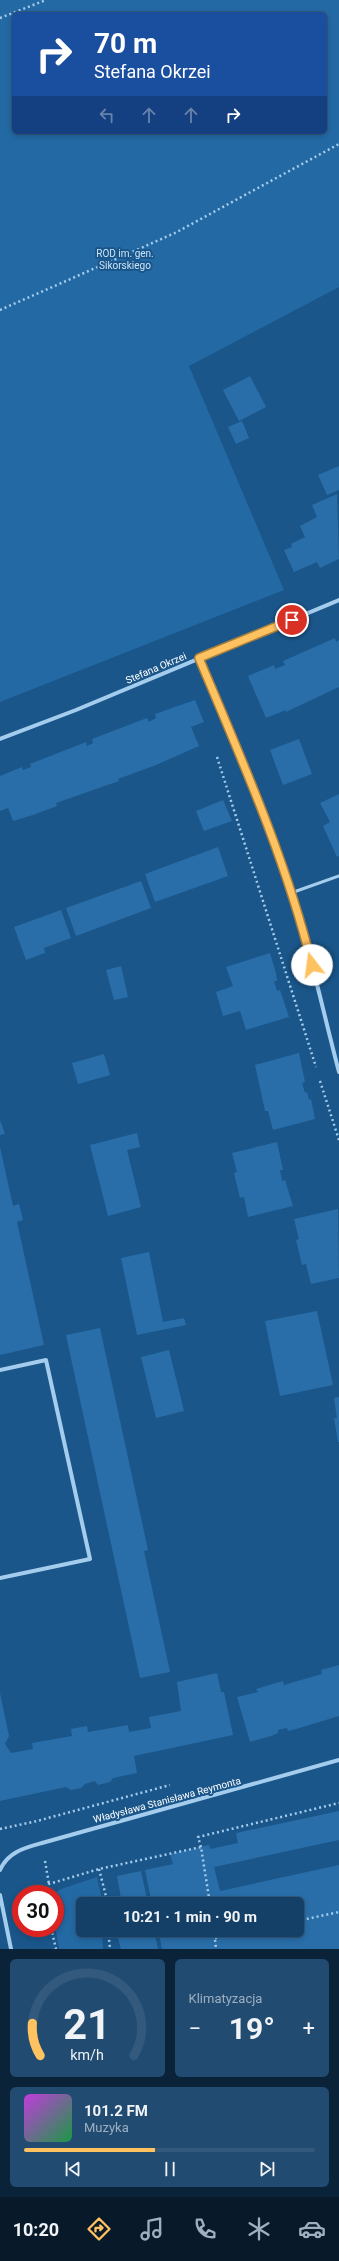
<!DOCTYPE html>
<html lang="pl">
<head>
<meta charset="utf-8">
<style>
	body { margin:0; font-family:Roboto,sans-serif; background:#214b71; color:#f1f3f6; height:100vh; display:flex; flex-direction:column; font-size:15px; white-space:nowrap }
	* { box-sizing:border-box; margin:0 }
	p { font-size:13px; color:#9dafc0 }
	.icon { flex:none; width:22px; height:22px; fill:none; stroke:currentColor; stroke-width:2; stroke-linecap:round; stroke-linejoin:round }
	.map { position:relative; height:1949px; overflow:hidden }
	.side { display:flex; flex-direction:column; gap:10px; padding:10px; background:#0b2339; flex:1 }
	.side>* { flex:none }
	.hud { position:absolute; left:12px; top:12px; width:315px; height:122px; border-radius:6px; box-shadow:0 2px 6px #0003,0 0 0 1px #33597c; background:#1a4fa0; color:#fff; overflow:hidden }
	.speed { position:absolute; left:12px; top:1885px; display:flex; gap:8px; font-size:20px; font-weight:700; text-align:center }
	.speed>* { display:grid; place-content:center; width:52px; height:52px; border-radius:50%; background:#144068; box-shadow:0 2px 6px #0003,0 0 0 1px #33597c; line-height:1 }
	.speed .limit { border:6px solid #d22; background:#fff; color:#111 }
	.pin { position:absolute; display:grid; place-items:center; width:34px; height:34px; color:#fff; margin:-17px; border:2px solid #fff; border-radius:50%; box-shadow:0 1px 4px #0007 }
	.me { position:absolute; width:44px; margin:-22px; rotate:345deg; stroke-linejoin:round; filter:drop-shadow(0 0 3px #0008) }
	.turn { display:flex; align-items:center; gap:14px; height:84px; padding:0 16px; font-size:18px }
	.turn .icon { width:52px; height:52px; stroke-width:2.5 }
	.turn b { display:block; font-size:28px; line-height:34px }
	.lanes { display:flex; align-items:center; height:38px; padding:0 16px; background:#0003; justify-content:center; gap:20px; direction:ltr }
	.lanes .off { opacity:.35 }
	.big { font-size:30px; font-weight:700; line-height:1.1 }
	.side .widget { flex:1; display:flex; flex-direction:column; justify-content:center; gap:6px; min-width:0; padding:0 14px; border-radius:6px; background:#214b71 }
	.side .dial { align-items:center; gap:0 }
	.dial svg { height:104px; overflow:visible; fill:none; stroke:#33597c; stroke-width:7; stroke-linecap:round; text-anchor:middle }
	.dial text { fill:#f1f3f6; stroke:none }
	.song { display:flex; align-items:center; gap:12px }
	.cover { width:48px; height:48px; border-radius:6px; background:linear-gradient(135deg,hsl(290 70% 55%),hsl(140 70% 35%)) }
	.played { height:4px; border-radius:2px; background:linear-gradient(90deg,#ffc260 45%,#33597c 45%) }
	.keys { display:flex; justify-content:space-around; direction:ltr }
	.heat { display:flex; justify-content:space-between; align-items:center; font-size:22px; direction:ltr }
	.side .tiles { flex:1; display:grid; gap:10px; grid-template-columns:1fr 1fr }
	.widget:last-child { grid-column:span 2 }
	.trip { position:absolute; left:76px; top:1897px; width:228px; height:40px; border-radius:6px; background:#144068; box-shadow:0 2px 6px #0003,0 0 0 1px #33597c; font-weight:700; line-height:40px; text-align:center }
	.tab-bar { display:flex; height:64px; justify-content:space-around; align-items:center; background:#081a2a; color:#9dafc0 }
	.tab-bar .icon { width:28px; height:28px }
	.tab-bar .selected { color:#ffc260 }
	.tab-bar b { font-size:18px; color:#f1f3f6 }
	.map>svg:first-child { display:block }
	.green { fill:#2369a4; fill-rule:evenodd }
	.building { fill:#296ea9 }
	.lines { fill:none; stroke-linecap:round; stroke-linejoin:round }
	.path { stroke:#a4cced; stroke-width:2.5; stroke-dasharray:2 3; stroke-linecap:butt }
	.lane { stroke:#a4cced; stroke-width:3 }
	.street { stroke:#a4cced; stroke-width:4 }
	.route-casing { stroke:#a67e3e; stroke-width:10 }
	.route { stroke:#ffc260; stroke-width:7 }
	.labels { text-anchor:middle; dominant-baseline:central; stroke-width:4; stroke-linejoin:round; paint-order:stroke }
	.park-label { font-size:10px; fill:#cae4fa; stroke:#1a568a }
	.street-label { font-size:10px; fill:#fff; stroke:#1a568a }
</style>
</head>
<body>
<div class="map">
<svg width="339" height="1949" viewBox="0 0 339 1949">
	<rect width="100%" height="100%" fill="#1a568a"/>
	<path class="green" d="M0,0H339V287L189,366L284,590L0,702ZM14,14H325V132H14Z
		M97,1877L103,1904H83V1930H102L103,1949H59L55,1926V1894H53L61,1889Z"/>
	<path class="building" d="M250,376L266,407L239,421L223,390Z
		M242,421L249,438L236,444L228,427Z
		M339,466V490L327,495L318,475Z
		M337,494L339,559L320,568L317,562L294,572L284,550L292,547L291,544L305,537L300,526L317,517L312,505Z
		M335,638L336,642L339,640V687L286,712V710L266,718L248,676L274,665L275,669L285,665L283,661Z
		M195,700L204,722L191,727L199,746L156,765L118,779L119,781L56,803L57,806L33,815L13,821L8,808L0,811V776L22,767L23,770L31,767L30,764L86,742L87,746L93,743L92,739L147,718L149,722L156,718L155,714Z
		M299,739L312,774L283,785L270,750Z
		M339,794V856L337,857L323,826L330,822L320,803Z
		M223,800L232,821L204,831L196,811Z
		M218,847L228,876L155,902L145,874Z
		M141,881L151,908L76,936L66,908Z
		M61,910L71,938L44,948L45,953L26,960L14,927Z
		M270,953L276,973L277,981H274L277,991L280,990L289,1017L246,1030L240,1011L223,1016L216,992L233,986L226,967Z
		M121,966L128,997L114,1000L106,970Z
		M299,1053L305,1082L302,1083L305,1093L307,1092L309,1100L311,1099L315,1119L273,1130L268,1111H265L255,1065Z
		M104,1054L110,1075L78,1084L72,1063Z
		M0,1120L5,1134L0,1135Z
		M137,1133L140,1147L127,1150L141,1207L108,1216L90,1145Z
		M277,1142L283,1170H280L282,1181L285,1180L293,1206L248,1217L244,1197L240,1198L234,1173L237,1172L232,1153Z
		M0,1147L13,1206L19,1204L23,1220L17,1222L44,1345L0,1355Z
		M338,1209L339,1278L311,1284L306,1264L302,1265L296,1240L299,1239L294,1219Z
		M149,1252L163,1322L184,1318L186,1325L137,1335L121,1258Z
		M317,1311L333,1385L280,1396L265,1321Z
		M100,1328L148,1550L144,1551L170,1672L140,1678L66,1335Z
		M169,1350L184,1411L156,1418L141,1357Z
		M339,1397V1442H338L334,1418H337L334,1398Z
		M339,1665V1716L296,1729L288,1731L287,1728L278,1730V1733L271,1736L250,1742L237,1697L258,1692L256,1689L283,1681L284,1685L322,1674L321,1670Z
		M217,1673L221,1692H224L233,1735L134,1756L137,1773L113,1778L110,1782L98,1785L95,1781L85,1784L81,1788L71,1790L66,1787L0,1801V1693L9,1736L5,1744L11,1753L33,1749L32,1743L72,1736L71,1729L87,1726L88,1732L128,1725L129,1732L151,1728L149,1717L181,1711L177,1682Z
		M339,1811V1840L214,1867L220,1891L339,1865V1949H162L158,1930H297V1904H152L145,1870L173,1864L170,1854L209,1845L210,1849L238,1843L236,1833Z
		M141,1871L148,1904H122L117,1876Z
		M120,1930H154L158,1949H121L118,1938Z"/>
	<g class="lines">
		<path class="path" d="M0,18L46,0
			M0,310L175,233L339,144
			M217,757L316,1067
			M320,1081L339,1140
			M0,1829L37,1821L170,1785
			M201,1847L198,1837L339,1803
			M45,1861L49,1884
			M99,1869L108,1904
			M45,1894L49,1884L99,1869L201,1847L210,1904
			M297,1921L339,1912
			M51,1928L56,1949
			M108,1930L110,1949
			M214,1930L216,1949
			M215,1938L252,1930"/>
		<path class="lane" d="M291,893L339,876"/>
		<path class="street" d="M199,658C232,736 264,813 291,893C311,952 323,1012 339,1072
			M0,739L76,710L339,600
			M0,1370L46,1360L90,1559L0,1578
			M0,1870C8,1852 24,1848 42,1843L339,1760
			M0,1895L11,1949"/>
	</g>
	<g class="lines">
		<defs>
			<path id="route" d="M292,620L199,658C241,758 286,859 312,965"/>
		</defs>
		<use href="#route" class="route-casing"/>
		<use href="#route" class="route"/>
	</g>
	<g class="labels">
		<g class="park-label">
			<text x="125" y="253">ROD im. gen.<tspan x="125" dy="12">Sikorskiego</tspan></text>
		</g>
		<g class="street-label">
			<text transform="translate(156 668) rotate(-23)">Stefana Okrzei</text>
			<text transform="translate(167 1800) rotate(-15)">Władysława Stanisława Reymonta</text>
		</g>
	</g>
</svg>
<div class="speed"><div class="limit">30</div></div>
<div class="pin" style="left:292px;top:620px;background:#d93025"><svg class="icon" aria-label="arrive" viewBox="0 0 24 24"><path d="M6 21V4h12l-3 4 3 4H6"/></svg></div>
<svg class="me" style="left:312px;top:965px" viewBox="-20 -20 40 40"><circle r="19" fill="#fff"/><path d="M0-13L10 11 0 6-10 11z" fill="#ffc260"/></svg>
<div class="trip">10:21 · 1 min · 90 m</div>
<div class="hud">
<div class="turn"><svg class="icon" aria-label="right" viewBox="0 0 24 24"><path d="M7 20v-9h11M14 6l5 5-5 5"/></svg><div><b>70 m</b>Stefana Okrzei</div></div>
<div class="lanes"><svg class="icon off" aria-label="left" viewBox="0 0 24 24"><path d="M17 20v-9H6M10 6l-5 5 5 5"/></svg><svg class="icon off" aria-label="ahead" viewBox="0 0 24 24"><path d="M12 20V5M6 11l6-6 6 6"/></svg><svg class="icon off" aria-label="ahead" viewBox="0 0 24 24"><path d="M12 20V5M6 11l6-6 6 6"/></svg><svg class="icon" aria-label="right" viewBox="0 0 24 24"><path d="M7 20v-9h11M14 6l5 5-5 5"/></svg></div>
</div>
</div>
<section class="side">
<div class="tiles">
<div class="widget dial"><svg viewBox="0 0 100 80">
<path d="M14 69A42 42 0 1 1 86 69"/>
<path d="M14 69A42 42 0 0 1 8 44" stroke="#ffc260"/>
<text x="50" y="56" font-size="32" font-weight="700">21</text>
<text x="50" y="72" font-size="11">km/h</text>
</svg></div>
<div class="widget"><p>Klimatyzacja</p>
<div class="heat"><a>−</a><b class="big">19°</b><a>+</a></div>
</div>
<div class="widget">
<div class="song"><i class="cover"></i><div><b>101.2 FM</b><p>Muzyka</p></div></div>
<div class="played"></div>
<div class="keys"><svg class="icon" aria-label="previous" viewBox="0 0 24 24"><path d="M18 5L8 12l10 7zM5 5v14"/></svg><svg class="icon" aria-label="pause" viewBox="0 0 24 24"><path d="M8 5v14M16 5v14"/></svg><svg class="icon" aria-label="next" viewBox="0 0 24 24"><path d="M6 5l10 7-10 7zM19 5v14"/></svg></div>
</div>
</div>
</section>
<nav class="tab-bar">
<b>10:20</b>
<svg class="icon selected" aria-label="directions" viewBox="0 0 24 24"><path d="M12 3l9 9-9 9-9-9zM9 14v-3h6M13 9l2 2-2 2"/></svg>
<svg class="icon" aria-label="music" viewBox="0 0 24 24"><path d="M9 18V5l10-2v13"/><circle cx="6" cy="18" r="3"/><circle cx="16" cy="16" r="3"/></svg>
<svg class="icon" aria-label="phone" viewBox="0 0 24 24"><path d="M5 4h4l2 5-3 2q2 4 5 5l2-3 5 2v4C11 20 4 13 5 4z"/></svg>
<svg class="icon" aria-label="climate" viewBox="0 0 24 24"><path d="M12 3v18M4 7l16 10M4 17L20 7"/></svg>
<svg class="icon" aria-label="car" viewBox="0 0 24 24"><path d="M5 17H2v-5l4-1 3-4h7l3 4 3 1v5h-3M9 17h6M6 11h13"/><circle cx="7" cy="17" r="2"/><circle cx="17" cy="17" r="2"/></svg>
</nav>
</body>
</html>
